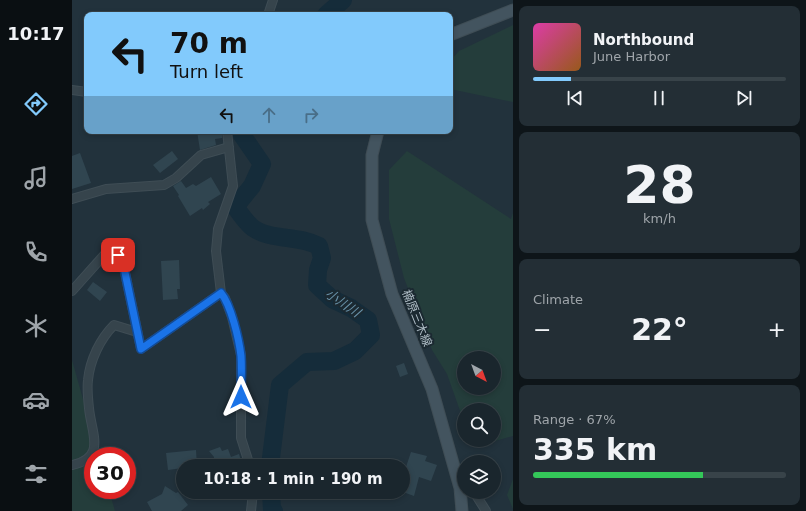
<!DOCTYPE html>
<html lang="en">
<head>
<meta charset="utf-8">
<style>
	body { margin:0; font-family:"DejaVu Sans","Noto Sans JP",sans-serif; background:#232e35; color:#f1f3f6; height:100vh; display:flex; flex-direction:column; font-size:15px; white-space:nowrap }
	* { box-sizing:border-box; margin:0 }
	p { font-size:13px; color:#9fa5aa }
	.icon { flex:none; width:22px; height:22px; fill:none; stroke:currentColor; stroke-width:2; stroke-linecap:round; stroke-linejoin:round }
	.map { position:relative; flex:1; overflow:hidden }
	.sheet { display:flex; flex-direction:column; gap:6px; padding:6px; background:#0e1519; width:293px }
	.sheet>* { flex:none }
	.guide { position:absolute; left:12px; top:12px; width:369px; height:122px; border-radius:8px; box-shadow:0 2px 6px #0003,0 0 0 1px #384349; background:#82cafc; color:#111; overflow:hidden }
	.needle { width:26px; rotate:139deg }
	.buttons { position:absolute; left:385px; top:351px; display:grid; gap:8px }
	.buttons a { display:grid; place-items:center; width:44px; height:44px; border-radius:50%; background:#1a262d; box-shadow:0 2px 6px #0003,0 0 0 1px #384349; font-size:20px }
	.speed { position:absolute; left:12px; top:447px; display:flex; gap:8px; font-size:20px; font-weight:700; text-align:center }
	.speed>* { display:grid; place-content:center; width:52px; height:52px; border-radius:50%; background:#1a262d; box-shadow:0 2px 6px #0003,0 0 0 1px #384349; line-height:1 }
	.speed .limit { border:6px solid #d22; background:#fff; color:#111 }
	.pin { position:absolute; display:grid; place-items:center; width:34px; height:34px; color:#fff; margin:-17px; border-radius:8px; box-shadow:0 2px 6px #0006 }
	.me { position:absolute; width:44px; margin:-22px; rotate:0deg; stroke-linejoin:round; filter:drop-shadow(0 0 3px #0008) }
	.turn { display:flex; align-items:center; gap:14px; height:84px; padding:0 20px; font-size:18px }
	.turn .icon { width:52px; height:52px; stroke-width:2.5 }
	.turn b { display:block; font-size:28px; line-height:34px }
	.lanes { display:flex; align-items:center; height:38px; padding:0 20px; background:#0003; justify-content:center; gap:20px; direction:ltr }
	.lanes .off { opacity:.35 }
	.big { font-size:30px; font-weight:800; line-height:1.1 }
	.sheet .widget { flex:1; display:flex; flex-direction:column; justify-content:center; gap:6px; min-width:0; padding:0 14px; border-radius:8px; background:#232e35 }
	.sheet .dial { align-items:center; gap:0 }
	.dial b { font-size:52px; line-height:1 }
	.song { display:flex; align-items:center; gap:12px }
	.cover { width:48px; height:48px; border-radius:6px; background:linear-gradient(135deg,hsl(320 70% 55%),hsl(30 70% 35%)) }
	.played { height:4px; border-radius:2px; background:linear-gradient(90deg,#82cafc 15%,#384349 15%) }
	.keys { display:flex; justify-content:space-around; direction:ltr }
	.heat { display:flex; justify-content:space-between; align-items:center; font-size:22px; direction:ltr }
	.charge { height:6px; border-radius:3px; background:linear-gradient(90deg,#34c759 67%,#384349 0) }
	.trip { position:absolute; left:104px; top:459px; width:234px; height:40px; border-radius:20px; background:#1a262d; box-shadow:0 2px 6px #0003,0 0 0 1px #384349; font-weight:800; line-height:40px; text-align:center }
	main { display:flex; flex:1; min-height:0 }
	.tab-bar { display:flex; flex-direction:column; width:72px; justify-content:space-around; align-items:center; background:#0a0f12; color:#9fa5aa }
	.tab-bar .icon { width:28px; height:28px }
	.tab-bar .selected { color:#82cafc }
	.tab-bar b { font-size:18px; color:#f1f3f6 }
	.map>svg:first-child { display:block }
	.green { fill:#243d3b; fill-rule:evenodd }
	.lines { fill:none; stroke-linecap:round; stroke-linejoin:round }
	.river { stroke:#152c3a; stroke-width:18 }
	.building { fill:#304550 }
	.street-casing { stroke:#3f4d55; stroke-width:10 }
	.secondary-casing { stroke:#3f4d55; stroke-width:13 }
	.street { stroke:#36444c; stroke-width:8 }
	.secondary { stroke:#43545f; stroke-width:11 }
	.route-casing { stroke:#114b97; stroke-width:10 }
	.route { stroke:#1a73e8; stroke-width:7 }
	.labels { text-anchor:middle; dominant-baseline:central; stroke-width:4; stroke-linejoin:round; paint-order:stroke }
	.street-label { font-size:12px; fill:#b1bfc8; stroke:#1b2931 }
	.water-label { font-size:13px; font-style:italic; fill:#6891a8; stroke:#1b2931 }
</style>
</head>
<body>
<main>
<nav class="tab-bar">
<b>10:17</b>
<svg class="icon selected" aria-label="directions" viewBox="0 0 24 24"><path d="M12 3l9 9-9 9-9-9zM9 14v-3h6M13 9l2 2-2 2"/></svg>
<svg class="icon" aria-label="music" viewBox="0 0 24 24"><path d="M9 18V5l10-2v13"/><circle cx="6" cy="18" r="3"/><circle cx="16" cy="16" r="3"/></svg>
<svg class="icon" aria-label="phone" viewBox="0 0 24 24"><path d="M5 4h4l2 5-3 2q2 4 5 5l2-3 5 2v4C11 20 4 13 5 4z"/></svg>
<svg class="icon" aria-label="climate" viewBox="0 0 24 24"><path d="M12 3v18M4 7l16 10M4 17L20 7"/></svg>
<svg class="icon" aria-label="car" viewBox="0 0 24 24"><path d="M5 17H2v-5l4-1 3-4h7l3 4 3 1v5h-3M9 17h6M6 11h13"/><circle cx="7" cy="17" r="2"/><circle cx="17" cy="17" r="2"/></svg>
<svg class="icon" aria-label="filters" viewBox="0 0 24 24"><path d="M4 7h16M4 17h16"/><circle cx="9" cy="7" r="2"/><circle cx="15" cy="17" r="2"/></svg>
</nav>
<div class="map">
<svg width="441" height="511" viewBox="0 0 441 511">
	<rect width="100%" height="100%" fill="#22323c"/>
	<path class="green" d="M441,25V102L378,89V61L387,51Z
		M335,151L439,219L441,213V436L409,445L405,440H422V410H392V422L375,374L360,350L332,278L317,219V170ZM392,358H422V388H392Z
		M0,360L27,456H21V490H37L43,511H0Z
		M441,479V509L435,495Z"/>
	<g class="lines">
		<path class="river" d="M254,15L271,0
			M171,131L170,135L190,164L180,186L163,207C169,214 174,223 181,228C200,241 227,235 247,246L250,258L246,270L245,285L260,299L279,308L296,320L299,335L283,351L262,361L235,362L208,385L198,466
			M199,492L200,510L202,511"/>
	</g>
	<path class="building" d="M125,131H150V138L143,139L144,145L128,150Z
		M100,151L106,159L88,173L81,165Z
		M8,153L19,183L0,189V156Z
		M139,177L149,194L136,202L138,204L131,210L130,208L118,216L106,196L107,195L101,186L109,181L114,188L121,184L124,186Z
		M107,260L108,289H105L106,299L91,300L89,261Z
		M21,282L35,292L28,301L15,290Z
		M332,363L336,374L328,377L324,366Z
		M148,447L150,451L156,449L159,457L167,454L170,464L164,466H142V457L137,451Z
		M124,450L125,466H111V468L96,470L94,453Z
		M339,452L355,456L353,461L365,465L359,481L347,477L342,496L331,492V476Z
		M93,486L104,493L106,492L116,505L109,511H80L75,502L90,494Z"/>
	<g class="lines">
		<defs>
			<path id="street" d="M196,15L201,0
				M0,90L15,92
				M155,131L161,186L146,229L144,251L149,293L153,298L160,317L169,355V438L178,466
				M0,199L34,189L92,185L104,178L129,155L157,147
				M0,291L33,254L39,252L46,255L51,263L69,349L149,293
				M0,465C35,458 19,432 17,408C16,399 15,388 16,380C18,360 28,339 42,325L65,332
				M402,492L414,511
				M179,511L181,492"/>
			<path id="secondary" d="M378,35L441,10
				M306,131L300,155V220L320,294L360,389L388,488L390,511"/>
		</defs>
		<use href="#street" class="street-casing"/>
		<use href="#secondary" class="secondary-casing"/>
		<use href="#street" class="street"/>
		<use href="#secondary" class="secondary"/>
	</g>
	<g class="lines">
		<defs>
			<path id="route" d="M46,255L51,263L69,349L149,293C159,305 167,339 169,356C170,369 169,383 169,397"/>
		</defs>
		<use href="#route" class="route-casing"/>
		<use href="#route" class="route"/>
	</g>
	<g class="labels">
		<g class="street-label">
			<text transform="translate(345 318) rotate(68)">楠原三木線</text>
		</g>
		<g class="water-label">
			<text transform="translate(271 303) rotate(34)">小川川</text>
		</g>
	</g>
</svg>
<div class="buttons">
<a><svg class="needle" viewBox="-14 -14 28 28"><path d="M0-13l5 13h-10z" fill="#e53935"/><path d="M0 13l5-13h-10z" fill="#9fa5aa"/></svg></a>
<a><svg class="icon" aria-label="search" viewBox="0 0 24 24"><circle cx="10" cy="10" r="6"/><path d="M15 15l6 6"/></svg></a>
<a><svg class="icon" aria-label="layers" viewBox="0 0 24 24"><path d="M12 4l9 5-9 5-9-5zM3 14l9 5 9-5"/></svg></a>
</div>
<div class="speed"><div class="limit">30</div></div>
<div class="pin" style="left:46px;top:255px;background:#d93025"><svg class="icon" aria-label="arrive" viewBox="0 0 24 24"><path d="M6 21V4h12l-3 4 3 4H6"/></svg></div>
<svg class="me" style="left:169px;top:397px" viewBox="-20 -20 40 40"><path d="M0-17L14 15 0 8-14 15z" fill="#1a73e8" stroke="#fff" stroke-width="4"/></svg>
<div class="trip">10:18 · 1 min · 190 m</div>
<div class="guide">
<div class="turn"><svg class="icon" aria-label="left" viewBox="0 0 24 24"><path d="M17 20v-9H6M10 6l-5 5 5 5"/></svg><div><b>70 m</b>Turn left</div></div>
<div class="lanes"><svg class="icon" aria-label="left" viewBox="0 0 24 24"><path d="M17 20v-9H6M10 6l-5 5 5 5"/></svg><svg class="icon off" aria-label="ahead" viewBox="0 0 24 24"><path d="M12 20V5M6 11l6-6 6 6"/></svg><svg class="icon off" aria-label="right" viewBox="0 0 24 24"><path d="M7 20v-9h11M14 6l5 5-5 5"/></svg></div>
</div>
</div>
<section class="sheet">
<div class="widget">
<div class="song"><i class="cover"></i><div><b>Northbound</b><p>June Harbor</p></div></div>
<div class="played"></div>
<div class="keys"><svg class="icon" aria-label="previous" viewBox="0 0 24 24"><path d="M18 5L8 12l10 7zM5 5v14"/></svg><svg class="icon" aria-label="pause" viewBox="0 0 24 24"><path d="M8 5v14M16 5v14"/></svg><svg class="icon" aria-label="next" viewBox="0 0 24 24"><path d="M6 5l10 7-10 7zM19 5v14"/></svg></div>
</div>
<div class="widget dial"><b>28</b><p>km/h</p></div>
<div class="widget"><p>Climate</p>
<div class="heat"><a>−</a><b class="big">22°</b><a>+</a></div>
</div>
<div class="widget"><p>Range · 67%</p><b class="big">335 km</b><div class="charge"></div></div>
</section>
</main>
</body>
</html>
